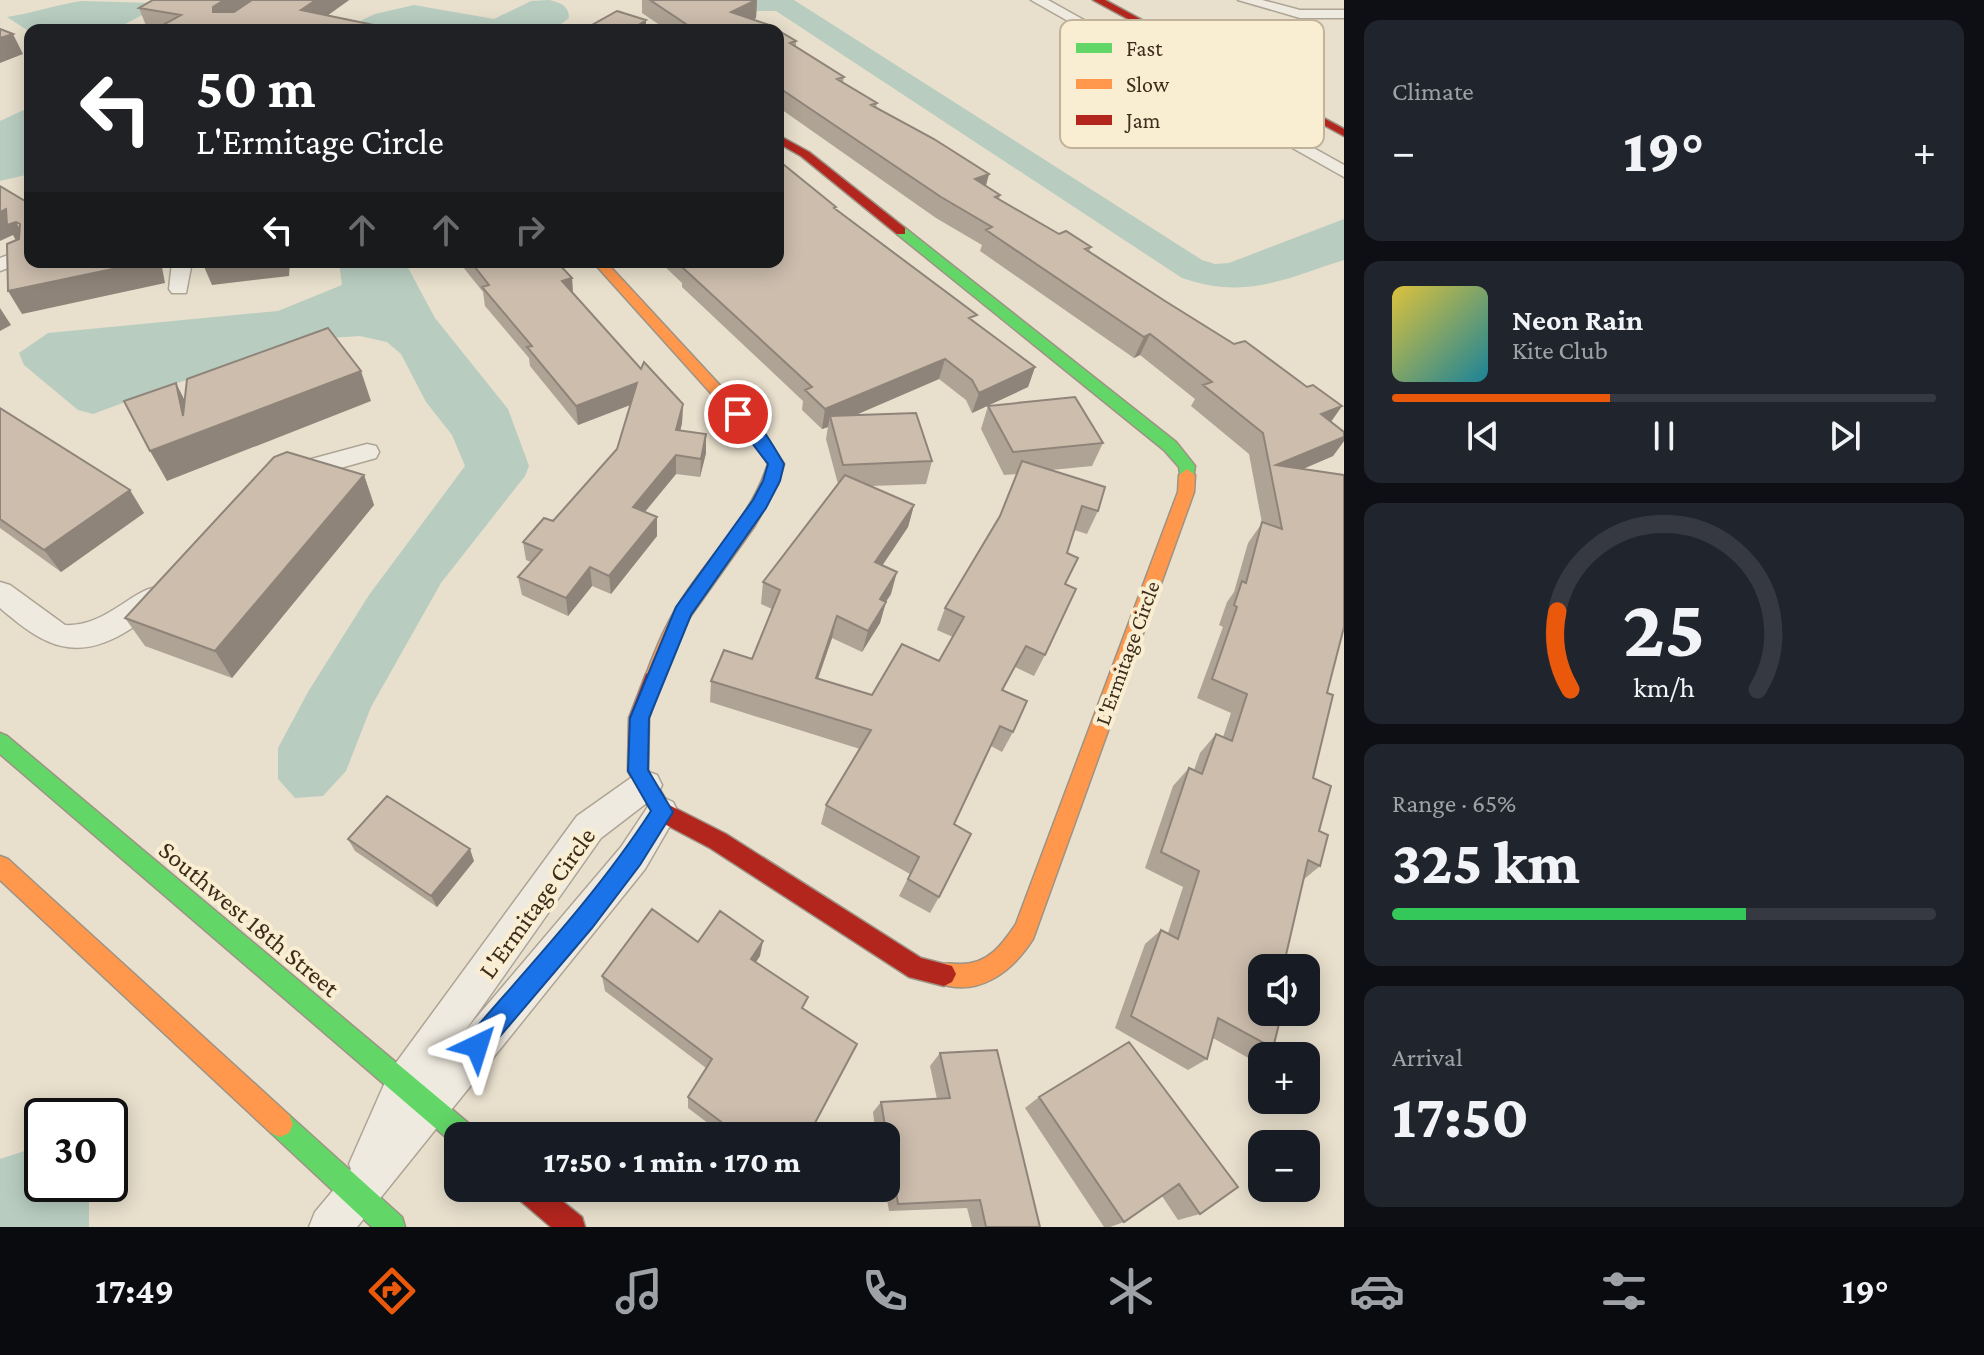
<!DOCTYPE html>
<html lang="en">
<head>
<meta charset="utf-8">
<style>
	body { margin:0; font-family:"Crimson Pro",serif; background:#20242c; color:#f1f3f6; height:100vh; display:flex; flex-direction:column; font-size:30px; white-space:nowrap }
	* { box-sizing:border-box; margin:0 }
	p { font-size:26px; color:#9ea1a6 }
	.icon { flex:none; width:44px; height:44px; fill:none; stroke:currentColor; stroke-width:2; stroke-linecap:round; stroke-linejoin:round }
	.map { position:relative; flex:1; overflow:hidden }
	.sheet { display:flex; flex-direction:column; gap:20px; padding:20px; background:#0d0f14; width:640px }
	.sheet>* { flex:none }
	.top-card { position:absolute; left:24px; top:24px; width:760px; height:244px; border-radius:16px; box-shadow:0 4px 20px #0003; background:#202124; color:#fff; overflow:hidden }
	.tools { position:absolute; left:1248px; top:954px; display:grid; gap:16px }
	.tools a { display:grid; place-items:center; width:72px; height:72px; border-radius:16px; background:#171b24; box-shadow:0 4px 20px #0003; font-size:40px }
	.speed { position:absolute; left:24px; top:1098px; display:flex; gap:16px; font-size:40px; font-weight:700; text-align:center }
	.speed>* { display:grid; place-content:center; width:104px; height:104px; border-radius:50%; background:#171b24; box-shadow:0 4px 20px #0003; line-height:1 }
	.speed .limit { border:4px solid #111; border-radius:12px; background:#fff; color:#111 }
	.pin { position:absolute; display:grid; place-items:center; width:68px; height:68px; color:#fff; margin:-34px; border:4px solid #fff; border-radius:50%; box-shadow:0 2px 8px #0007 }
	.me { position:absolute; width:88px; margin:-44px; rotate:41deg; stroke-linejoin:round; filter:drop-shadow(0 0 6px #0008) }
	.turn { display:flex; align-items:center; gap:28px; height:168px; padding:0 40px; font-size:36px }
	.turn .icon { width:104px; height:104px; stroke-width:2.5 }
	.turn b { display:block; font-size:56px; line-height:68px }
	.lanes { display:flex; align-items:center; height:76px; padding:0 40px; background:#0003; justify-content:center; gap:40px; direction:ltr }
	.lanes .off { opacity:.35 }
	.big { font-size:60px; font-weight:800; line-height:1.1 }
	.sheet .card { flex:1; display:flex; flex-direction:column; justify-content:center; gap:12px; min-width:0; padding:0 28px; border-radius:16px; background:#20242c }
	.sheet .dial { align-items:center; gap:0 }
	.dial svg { height:208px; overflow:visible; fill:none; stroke:#363941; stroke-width:7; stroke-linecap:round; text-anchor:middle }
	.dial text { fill:#f1f3f6; stroke:none }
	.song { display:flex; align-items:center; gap:24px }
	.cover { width:96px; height:96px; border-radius:12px; background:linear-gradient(135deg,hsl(50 70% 55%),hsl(190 70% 35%)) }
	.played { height:8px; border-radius:4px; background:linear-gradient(90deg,#ea580c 40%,#363941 40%) }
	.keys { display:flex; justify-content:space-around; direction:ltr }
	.heat { display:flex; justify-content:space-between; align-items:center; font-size:44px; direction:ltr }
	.charge { height:12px; border-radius:6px; background:linear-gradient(90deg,#34c759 65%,#363941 0) }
	.trip { position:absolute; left:444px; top:1122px; width:456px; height:80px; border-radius:16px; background:#171b24; box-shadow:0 4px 20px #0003; font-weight:800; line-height:80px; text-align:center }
	.tab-bar { display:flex; height:128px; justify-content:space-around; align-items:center; background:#090b0e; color:#9ea1a6 }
	.tab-bar .icon { width:56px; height:56px }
	.tab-bar .active { color:#ea580c }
	.tab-bar b { font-size:36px; color:#f1f3f6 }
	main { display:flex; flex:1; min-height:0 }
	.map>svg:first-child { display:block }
	.water { fill:#b8cdc0 }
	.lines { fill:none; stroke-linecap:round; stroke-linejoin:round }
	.street-casing { stroke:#ada496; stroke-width:3 }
	.fast-casing { stroke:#9d9385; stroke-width:3 }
	.slow-casing { stroke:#9d9385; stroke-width:3 }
	.jam-casing { stroke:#9d9385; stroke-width:3 }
	.street { fill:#efeadf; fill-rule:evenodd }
	.fast { fill:#63d668; fill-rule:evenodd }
	.slow { fill:#ff974d; fill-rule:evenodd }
	.jam { fill:#b3261e; fill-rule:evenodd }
	.wall { fill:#afa395 }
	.shaded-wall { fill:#8f8479 }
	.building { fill:#ccbdad; stroke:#8f8479; stroke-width:2 }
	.route { fill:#1a73e8; stroke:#114b97; stroke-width:2 }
	.labels { text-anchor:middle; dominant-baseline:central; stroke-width:8; stroke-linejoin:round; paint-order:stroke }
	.street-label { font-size:22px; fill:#3d2c1c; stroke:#f9eed1 }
	.near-street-label { font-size:26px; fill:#3d2c1c; stroke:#f9eed1 }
	.key { fill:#f9eed1; stroke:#c1b49b; stroke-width:2 }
	.key-label { font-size:22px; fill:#3d2c1c }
</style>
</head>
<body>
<main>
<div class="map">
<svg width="1344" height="1227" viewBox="0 0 1344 1227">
	<rect width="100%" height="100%" fill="#e8dfcc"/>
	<path class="water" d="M549,0C560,3 569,5 569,18L553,30H366L360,26L362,20L375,14L414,5L494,19L531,1Z
		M649,0H794L1202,260L1215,264L1229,263L1344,219V260C1284,279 1246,300 1182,278L776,11H739Z
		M81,1L154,3L161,5L114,30L30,32L7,17C33,13 55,5 81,1Z
		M30,107V174L0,181V121Z
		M339,262H405L435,318L508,409L529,466L525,476L441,583L371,707L346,771L323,796L295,798L278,779V748L308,692L369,595L465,466L452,435L426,402L401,354L387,342L360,336L331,338L177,383L93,414L78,410L24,365L19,353L48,333L278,311L342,285Z
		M34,1148L42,1155V1184H77L89,1194V1227H0V1159Z"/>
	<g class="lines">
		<defs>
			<path id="street" d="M1031,0H1048L1344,165V177Z
				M1238,0H1262L1300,10H1344V18H1300Z
				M30,247V260L0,271V258Z
				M172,262H192L186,293H172L169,289Z
				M367,444L376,446L379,452L376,458L287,483L278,480L275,474L278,468Z
				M0,582L10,585L65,625C109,628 139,580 165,588L169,596C161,610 145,620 132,628C77,664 45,647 0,608Z
				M646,771L657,775L662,785L657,795L601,838L465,1031L621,847L651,802L662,797L673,802L678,812L645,869L357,1227H309L315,1212L351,1169L349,1164L390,1071L577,816L635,775Z"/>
			<path id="fast" d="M897,228H905L1176,442L1195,466L1193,479H1181L1179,467L1164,450L897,234Z
				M0,733L7,736L473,1127L477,1136H458V1146L455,1145L0,754Z
				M280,1111L289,1115L402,1217L405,1227H372L271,1133L267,1124L271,1115Z"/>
			<path id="slow" d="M593,262H606L763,432L784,464L778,484L754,527L685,624L660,686L653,688L646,686L644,680C656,648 668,618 688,590C717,548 752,514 768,464L753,440Z
				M1187,469L1195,475L1194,492L1033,939C1012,972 977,999 936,982L932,974L936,966C945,962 951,964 961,964C988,964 1002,945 1016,924L1178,492L1179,475Z
				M0,856L8,859L289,1115L293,1124L289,1133L280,1137L271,1133L0,880Z"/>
			<path id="jam" d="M1093,0H1105L1344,129V136Z
				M778,135L809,152L905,228V234H897L801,156L778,143Z
				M653,672L660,674L662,680L649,718L648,770L669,805L726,834L921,958L952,966L956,974L952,982L944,986L909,977L710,848L655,819L628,771L629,718L646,674Z
				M512,1188H546L582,1217L585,1227H551L516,1197Z"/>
		</defs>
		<use href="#street" class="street-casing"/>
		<use href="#fast" class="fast-casing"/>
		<use href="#slow" class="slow-casing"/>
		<use href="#jam" class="jam-casing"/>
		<use href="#street" class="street"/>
		<use href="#fast" class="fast"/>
		<use href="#slow" class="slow"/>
		<use href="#jam" class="jam"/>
	</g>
	<path class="wall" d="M153,0H349L327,16L155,30L147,28L139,8Z
		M642,0H757L756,18L753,19L769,25L796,41V46L844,77L843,82L877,103L876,108L934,139L989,174L986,186L1000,195L999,199L1059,234L1066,231L1091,247L1089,252L1165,301L1234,344L1245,341L1307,387L1313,385L1342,406L1331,422L1344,432V441L1333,456L1302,469L1344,475V627L1327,693L1333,695L1313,778L1331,786L1319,831L1328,835L1320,866L1303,880L1283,968H1262V1012H1282L1273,1048L1252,1060L1213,1038L1207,1059L1188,1070L1115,1028L1145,944L1161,930L1168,933L1183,887L1145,868L1173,786L1189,768L1194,770L1200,753L1216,734L1223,737L1231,713L1197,698L1223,627L1219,625L1227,602L1234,592L1248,543L1262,523L1249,454L1191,406L1195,399L1140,355L1134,358L980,251L982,245L936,218L778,107V30H667L642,13Z
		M836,209L975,322L1035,367L1028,387L972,413L966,400L939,379L856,415L932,461L926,484L871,486L914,505L908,527L882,565L891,594L886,601L880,623L862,652L832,638L818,679L872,695L939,661L953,637L937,630L945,608L1000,516L1017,474L1004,475L981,429L988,406L1103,443L1092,466L1051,470L1098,511L1087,534L1074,530L1067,553L1065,584L1045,655L1034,676L1015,667L1003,690L1013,732L1002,752L991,746L954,824L939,897L930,913L899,896L910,874L821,824L826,805L860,749L710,702L711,681L752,659L772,609L761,604L763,582L838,484L826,439L828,427L822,429L802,410L803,401L682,287V283L660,262H778Z
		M459,262H557L572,278L573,293L641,369L683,404L682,423L680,431L706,434V453L700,477L676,474L645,512L657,517V536L611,594L592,586L568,616L522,595L518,577L531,562L526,560L523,542L553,521L617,449L630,405L578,425L530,366L529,358L485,306L483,292Z
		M0,408L144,513L61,572L0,528Z
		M364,475L374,505L232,678L145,646L125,618Z
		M348,839L474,861L437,907L355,851Z
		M698,942L760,956L755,962L804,1009L808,1136H725L688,1108V1097L706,1068L605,991L602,976Z
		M1129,1042L1200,1214L1178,1220L1162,1196L1124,1222L1110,1227H1104L1025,1108L1039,1097Z
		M940,1053L1040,1227H972L967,1208L889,1211L885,1188H886V1136H876L873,1112L881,1102L937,1099L930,1066Z"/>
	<path class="shaded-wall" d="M224,0H259L220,28L213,12V7Z
		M316,0H349L307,30L301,10Z
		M757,0L756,18L731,30V12Z
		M646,20V30H631Z
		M13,34L23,54L0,63V38Z
		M989,174L983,195L975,179Z
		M6,209L16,222L29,244L20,248L13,235L0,241V212Z
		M146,262H161L165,283L22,314L8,291Z
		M202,262H290L289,276L212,285Z
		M572,278L573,296L562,281Z
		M0,308L11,325L0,331Z
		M1150,334L1140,355L1134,358L1144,337Z
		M945,359L939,379L832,425L830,416L828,427L822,429L825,409Z
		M1035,367L1028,387L972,413L979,393Z
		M361,371L371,401L167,481L150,451L183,416L176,383L191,413Z
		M637,383L638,402L578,425L576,406Z
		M683,404L682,423L676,449V430Z
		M1342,406L1327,427L1321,414Z
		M706,434V453L700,477L701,459Z
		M1344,437V441L1333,456L1273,482L1276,465Z
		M676,455V474L633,526V507Z
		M364,475L374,505L232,678L215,651Z
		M130,490L144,513L61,572L44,550Z
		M914,505L908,527L870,584L875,562Z
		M657,517V536L611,594L609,576Z
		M590,567L592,586L568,616L566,598Z
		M897,572L891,594L874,620L880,599Z
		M886,602L880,623L862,652L868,631Z
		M837,616L832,638L811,698L816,678Z
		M470,849L474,861L437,907L431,896Z
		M763,941L760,956L748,974L751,959Z"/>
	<path class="building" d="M153,0H224L213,7V12H234L252,0H316L301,10L398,30H154L181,15L139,8Z
		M650,0H756L731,12L769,25L796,41L790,43L844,77L837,79L877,103L871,105L934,139L989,174L975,179L1000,195L995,197L1059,234L1066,231L1091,247L1085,249L1165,301L1234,344L1245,341L1307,387L1313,385L1342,406L1321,414L1344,432V437L1276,465L1344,475V627L1327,693L1333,695L1313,778L1331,786L1319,831L1328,835L1320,866L1308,860L1283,968H1262V1012H1282L1273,1048L1218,1018L1207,1059L1131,1016L1161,930L1178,939L1199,871L1161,852L1189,768L1202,774L1216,734L1232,741L1247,694L1212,679L1237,607L1234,605L1242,581L1246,583L1262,522L1282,529L1263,433L1203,385L1212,382L1150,334L1144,337L986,230L992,227L941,197L778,87V30H695Z
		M617,11L646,20L631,30H583Z
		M0,29L13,34L0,38Z
		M778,160L836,207L834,208L977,315L969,318L1035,367L979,393L972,380L945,359L825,409L805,390L812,387L682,267L686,266L681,262H778Z
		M0,186L30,204V262H146L8,291L7,244L19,239L20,224L16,222L7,225L6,209L0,212Z
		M471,262H557L572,278L562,281L641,369L644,362L683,404L676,430L706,434L701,459L676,455L633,507L657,517L609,576L590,567L566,598L518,577L542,550L523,542L544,518L553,521L617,449L637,383L576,406L527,347L532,346L482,287L489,285Z
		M328,328L361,371L150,451L124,401L176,383L183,416L187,379Z
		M1075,397L1103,443L1013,452L988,406Z
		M0,408L130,490L44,550L0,519Z
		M916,413L932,461L843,465L830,416Z
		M287,452L364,475L215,651L125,618L274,457Z
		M1022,461L1105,487L1098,511L1082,506L1067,553L1078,558L1065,584L1076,589L1045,655L1026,646L1002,690L1027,701L1013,732L1000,726L954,824L971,834L939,897L908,879L919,857L826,805L871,730L711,681L724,650L752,659L780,590L763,582L845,475L914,505L875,562L897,572L880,599L886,602L868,631L837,616L816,678L872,695L902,644L939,661L964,617L945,608L1000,516Z
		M387,796L470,849L431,896L348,839Z
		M652,909L698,942L720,911L763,941L751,959L808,997L802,1008L857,1044L808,1136H740L688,1097L712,1059L602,976Z
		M1129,1042L1238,1187L1200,1214L1179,1184L1124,1222L1039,1097Z
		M997,1050L1040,1227H986L980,1200L898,1204L881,1102L950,1098L940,1053Z"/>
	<path class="route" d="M738,409C758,416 773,446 784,464L780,481L766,508L691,615L649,718L648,770L673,812L640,865L592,928L485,1054L477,1058L468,1054L464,1046L468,1037C531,964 598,893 651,811L628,771L630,718L676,607L753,500L763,481L768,464L730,414Z"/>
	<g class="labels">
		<g class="street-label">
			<text transform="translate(1127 653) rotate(-70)">L'Ermitage Circle</text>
		</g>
		<g class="near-street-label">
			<text transform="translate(537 903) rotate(-54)">L'Ermitage Circle</text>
			<text transform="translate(249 919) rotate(40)">Southwest 18th Street</text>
		</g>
	</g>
	<rect x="1060" y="20" width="264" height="128" rx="12" class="key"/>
	<rect x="1076" y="43" width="36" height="10" fill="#63d668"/>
	<rect x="1076" y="79" width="36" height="10" fill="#ff974d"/>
	<rect x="1076" y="115" width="36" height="10" fill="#b3261e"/>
	<g class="key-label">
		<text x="1126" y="56">Fast</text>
		<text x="1126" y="92">Slow</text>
		<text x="1126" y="128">Jam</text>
	</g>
</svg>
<div class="tools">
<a><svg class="icon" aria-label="sound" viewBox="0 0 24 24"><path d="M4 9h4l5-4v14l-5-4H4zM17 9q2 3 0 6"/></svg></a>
<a>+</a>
<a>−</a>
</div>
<div class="speed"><div class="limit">30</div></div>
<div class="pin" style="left:738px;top:414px;background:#d93025"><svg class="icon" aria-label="arrive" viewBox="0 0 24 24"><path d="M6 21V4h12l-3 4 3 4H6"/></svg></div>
<svg class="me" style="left:477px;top:1046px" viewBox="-20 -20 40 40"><path d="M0-17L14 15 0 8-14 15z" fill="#1a73e8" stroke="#fff" stroke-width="4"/></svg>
<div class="trip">17:50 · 1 min · 170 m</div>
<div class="top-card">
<div class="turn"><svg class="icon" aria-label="left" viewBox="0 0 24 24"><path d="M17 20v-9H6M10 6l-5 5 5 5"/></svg><div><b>50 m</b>L'Ermitage Circle</div></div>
<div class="lanes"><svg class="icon" aria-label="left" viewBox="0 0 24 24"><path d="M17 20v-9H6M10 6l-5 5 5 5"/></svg><svg class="icon off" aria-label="ahead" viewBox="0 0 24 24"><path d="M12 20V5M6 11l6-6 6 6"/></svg><svg class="icon off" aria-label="ahead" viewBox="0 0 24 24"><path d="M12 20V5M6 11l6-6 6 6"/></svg><svg class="icon off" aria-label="right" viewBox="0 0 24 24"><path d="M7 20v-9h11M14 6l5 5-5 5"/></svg></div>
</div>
</div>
<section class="sheet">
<div class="card"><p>Climate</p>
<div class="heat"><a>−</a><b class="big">19°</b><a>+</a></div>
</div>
<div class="card">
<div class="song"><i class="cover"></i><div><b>Neon Rain</b><p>Kite Club</p></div></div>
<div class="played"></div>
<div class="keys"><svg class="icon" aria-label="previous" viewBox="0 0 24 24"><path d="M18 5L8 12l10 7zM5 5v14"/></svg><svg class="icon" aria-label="pause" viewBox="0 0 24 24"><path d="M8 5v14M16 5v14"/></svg><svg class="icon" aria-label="next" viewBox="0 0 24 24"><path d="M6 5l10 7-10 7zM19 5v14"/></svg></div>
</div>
<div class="card dial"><svg viewBox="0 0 100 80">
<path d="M14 69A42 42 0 1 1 86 69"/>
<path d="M14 69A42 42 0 0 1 9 39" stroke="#ea580c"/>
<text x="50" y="56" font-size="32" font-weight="700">25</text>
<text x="50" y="72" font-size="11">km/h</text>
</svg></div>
<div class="card"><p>Range · 65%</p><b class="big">325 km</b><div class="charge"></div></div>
<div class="card"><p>Arrival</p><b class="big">17:50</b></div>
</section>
</main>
<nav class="tab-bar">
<b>17:49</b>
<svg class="icon active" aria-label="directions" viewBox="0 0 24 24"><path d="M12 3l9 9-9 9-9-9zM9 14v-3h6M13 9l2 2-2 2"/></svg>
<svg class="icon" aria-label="music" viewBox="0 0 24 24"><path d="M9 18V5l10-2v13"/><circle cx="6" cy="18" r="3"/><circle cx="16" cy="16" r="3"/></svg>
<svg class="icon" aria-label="phone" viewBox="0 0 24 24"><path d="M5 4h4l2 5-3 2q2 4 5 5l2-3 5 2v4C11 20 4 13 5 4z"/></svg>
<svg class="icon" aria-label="climate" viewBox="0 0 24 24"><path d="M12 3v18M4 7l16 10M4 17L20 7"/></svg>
<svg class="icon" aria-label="car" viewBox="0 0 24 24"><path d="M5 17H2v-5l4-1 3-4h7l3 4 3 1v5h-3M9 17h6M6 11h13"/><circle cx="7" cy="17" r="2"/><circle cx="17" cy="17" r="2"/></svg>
<svg class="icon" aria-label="filters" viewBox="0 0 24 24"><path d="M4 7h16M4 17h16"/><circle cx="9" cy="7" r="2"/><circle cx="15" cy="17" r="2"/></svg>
<b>19°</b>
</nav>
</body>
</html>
